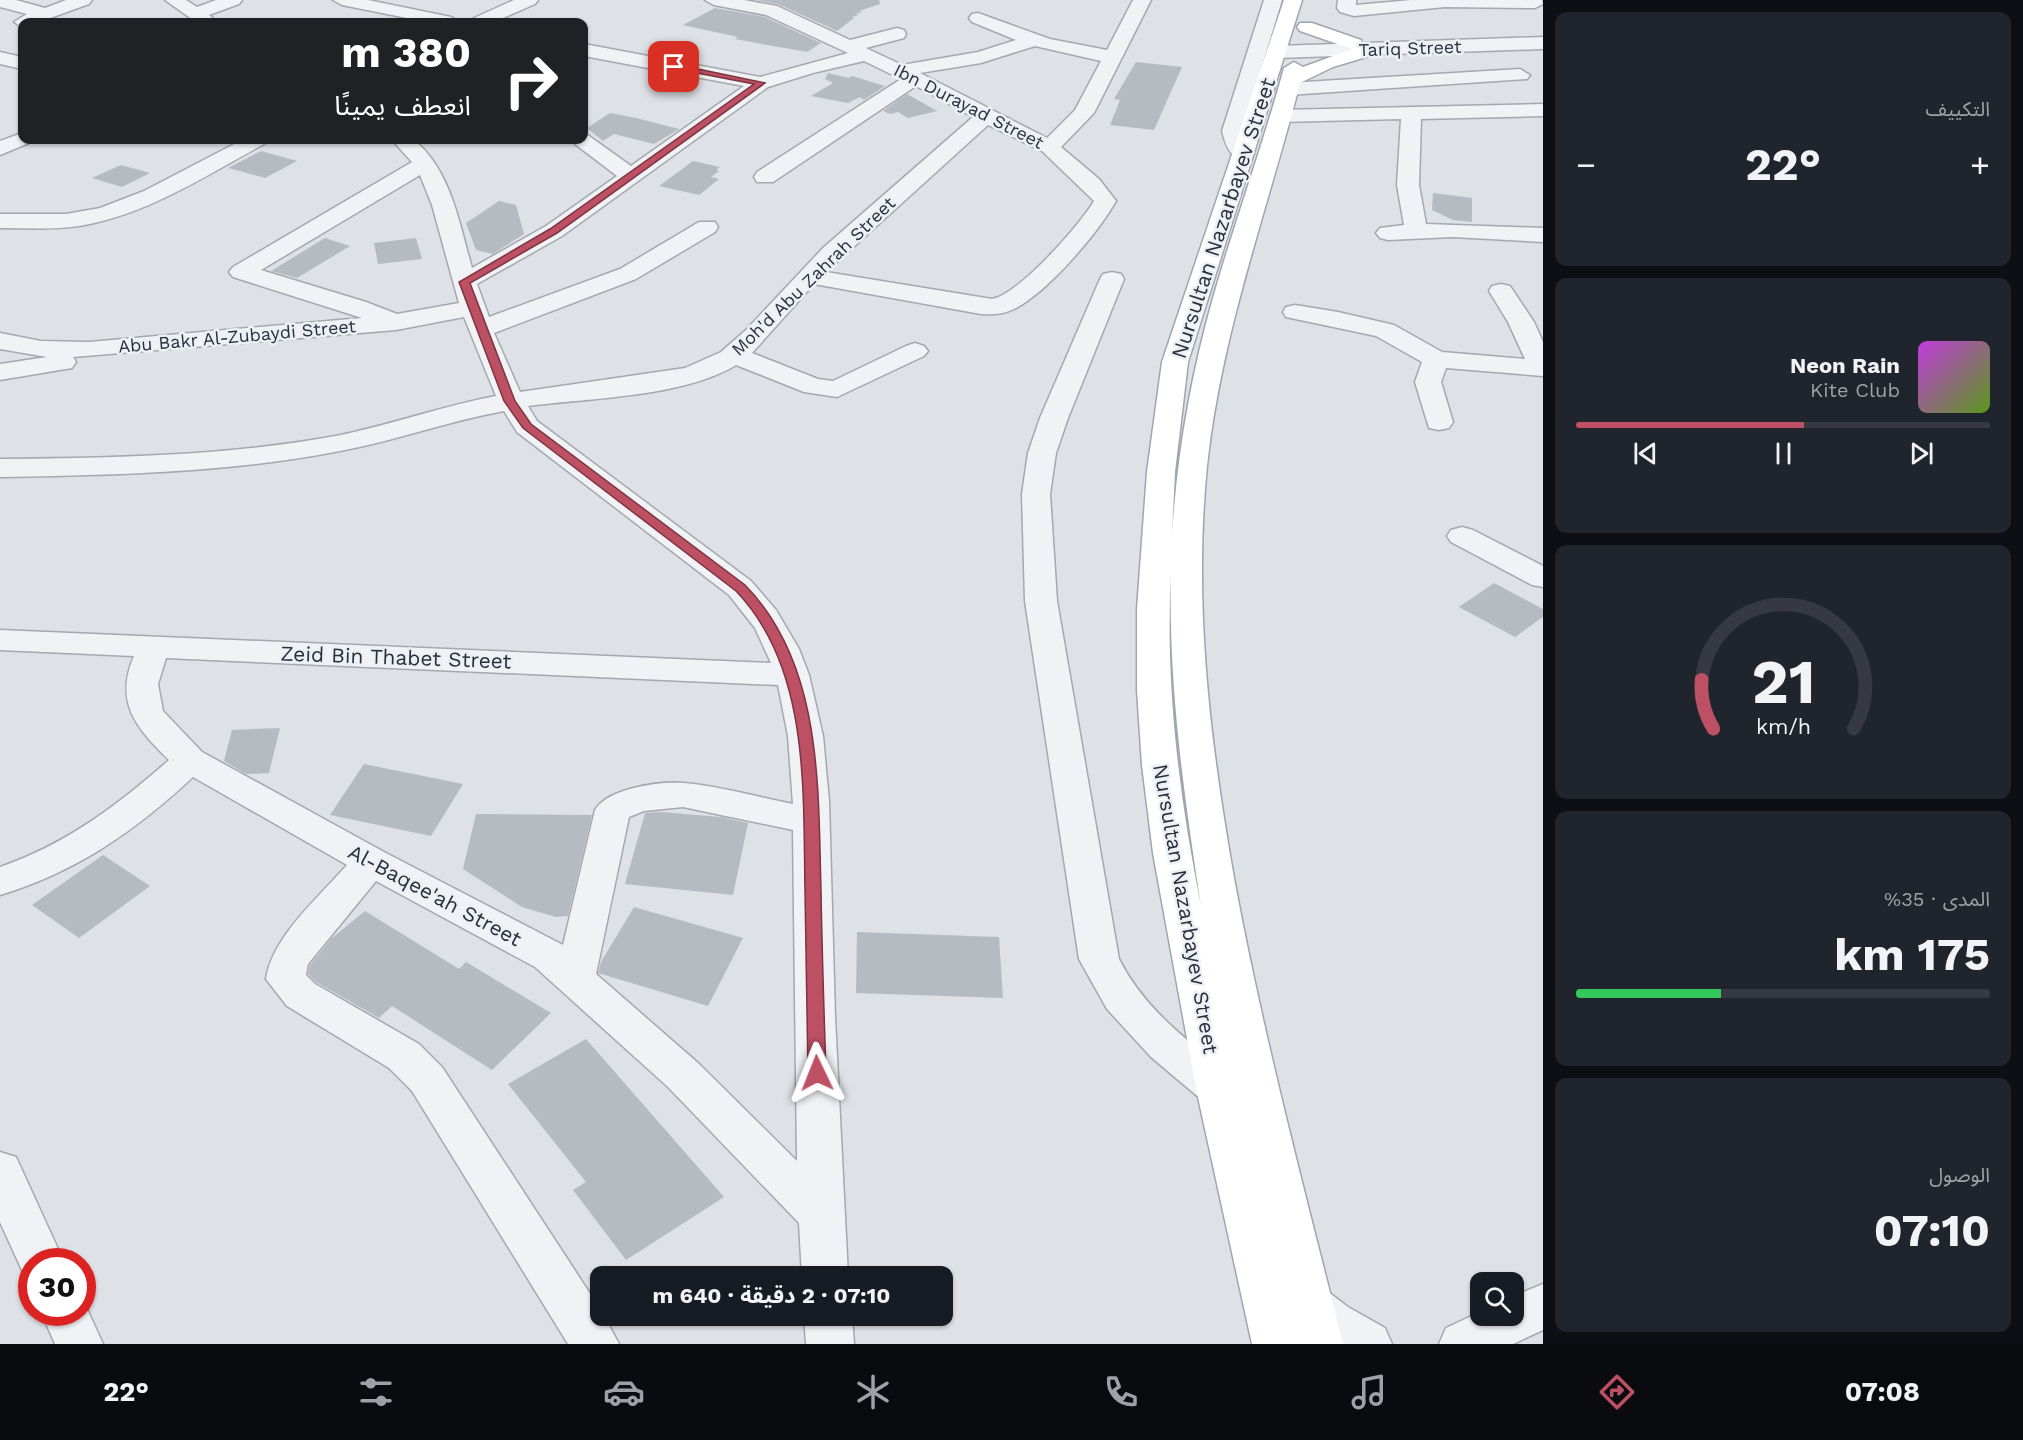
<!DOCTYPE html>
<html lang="ar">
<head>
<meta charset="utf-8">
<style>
	body { margin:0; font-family:"Work Sans","Noto Sans Arabic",sans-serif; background:#20242c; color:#f1f3f6; direction:rtl; height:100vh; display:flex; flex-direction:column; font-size:22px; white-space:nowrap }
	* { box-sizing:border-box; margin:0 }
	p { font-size:20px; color:#9ea1a6 }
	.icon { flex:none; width:33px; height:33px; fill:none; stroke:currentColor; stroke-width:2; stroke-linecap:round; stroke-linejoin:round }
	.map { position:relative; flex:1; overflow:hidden; direction:ltr }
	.sheet { display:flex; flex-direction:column; gap:12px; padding:12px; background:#0d0f14; width:480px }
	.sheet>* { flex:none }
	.banner { position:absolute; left:18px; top:18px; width:570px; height:126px; border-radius:12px; box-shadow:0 2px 4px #0004; direction:rtl; background:#202124; color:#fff; overflow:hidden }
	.tools { position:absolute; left:1470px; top:1272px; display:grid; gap:12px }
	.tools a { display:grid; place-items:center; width:54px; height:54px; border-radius:12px; background:#171b24; box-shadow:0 2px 4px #0004; font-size:30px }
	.speed { position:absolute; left:18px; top:1248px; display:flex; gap:12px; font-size:30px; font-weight:700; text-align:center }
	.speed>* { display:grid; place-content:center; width:78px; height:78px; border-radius:50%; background:#171b24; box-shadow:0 2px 4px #0004; line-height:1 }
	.speed .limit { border:9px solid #d22; background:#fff; color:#111 }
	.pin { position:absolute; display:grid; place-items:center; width:51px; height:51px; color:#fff; margin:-26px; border-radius:12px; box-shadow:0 3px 9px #0006 }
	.me { position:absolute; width:66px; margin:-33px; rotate:358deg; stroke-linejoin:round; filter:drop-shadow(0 0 4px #0008) }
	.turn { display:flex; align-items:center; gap:21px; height:126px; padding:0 18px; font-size:27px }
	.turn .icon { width:78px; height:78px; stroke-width:2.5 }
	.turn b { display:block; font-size:42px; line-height:51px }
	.big { font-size:45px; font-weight:700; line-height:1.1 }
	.sheet .tile { flex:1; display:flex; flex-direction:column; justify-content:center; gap:9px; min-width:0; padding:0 21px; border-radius:12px; background:#20242c }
	.sheet .dial { align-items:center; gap:0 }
	.dial svg { height:156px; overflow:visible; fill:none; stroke:#363941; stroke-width:7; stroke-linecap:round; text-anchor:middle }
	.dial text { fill:#f1f3f6; stroke:none }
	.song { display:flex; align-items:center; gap:18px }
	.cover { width:72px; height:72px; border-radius:9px; background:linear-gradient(135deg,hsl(290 70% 55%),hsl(90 70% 35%)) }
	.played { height:6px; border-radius:3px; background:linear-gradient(90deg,#be5063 55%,#363941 55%) }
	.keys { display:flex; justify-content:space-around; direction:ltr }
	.heat { display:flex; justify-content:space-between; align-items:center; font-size:33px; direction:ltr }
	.charge { height:9px; border-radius:4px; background:linear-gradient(90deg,#34c759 35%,#363941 0) }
	.trip { position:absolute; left:590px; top:1266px; width:363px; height:60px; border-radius:12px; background:#171b24; box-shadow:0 2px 4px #0004; font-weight:700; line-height:60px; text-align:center; direction:rtl }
	.menu { display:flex; height:96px; justify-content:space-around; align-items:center; background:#090b0e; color:#9ea1a6 }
	.menu .icon { width:42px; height:42px }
	.menu .active { color:#be5063 }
	.menu b { font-size:27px; color:#f1f3f6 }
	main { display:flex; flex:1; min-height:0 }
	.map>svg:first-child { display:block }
	.building { fill:#b6bbc2 }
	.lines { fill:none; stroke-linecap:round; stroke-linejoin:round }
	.minor-casing { stroke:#a4a8af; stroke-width:3 }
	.major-casing { stroke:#9fa6b0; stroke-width:3 }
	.minor { fill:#f0f2f5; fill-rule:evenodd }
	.major { fill:#fff; fill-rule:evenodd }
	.route { fill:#be5063; stroke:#7c3440; stroke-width:1.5 }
	.labels { text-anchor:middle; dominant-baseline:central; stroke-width:5; stroke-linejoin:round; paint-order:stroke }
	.far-street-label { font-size:18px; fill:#29303b; stroke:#edf0f4 }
	.street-label { font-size:21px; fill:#29303b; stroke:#edf0f4 }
</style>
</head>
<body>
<main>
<section class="sheet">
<div class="tile"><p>التكييف</p>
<div class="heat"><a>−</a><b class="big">22°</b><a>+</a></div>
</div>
<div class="tile">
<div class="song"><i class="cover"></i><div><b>Neon Rain</b><p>Kite Club</p></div></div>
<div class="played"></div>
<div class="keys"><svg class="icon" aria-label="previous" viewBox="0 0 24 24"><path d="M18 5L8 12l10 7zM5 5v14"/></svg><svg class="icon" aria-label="pause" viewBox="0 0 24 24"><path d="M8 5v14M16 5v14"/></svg><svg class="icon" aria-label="next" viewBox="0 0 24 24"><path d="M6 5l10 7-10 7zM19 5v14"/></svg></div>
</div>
<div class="tile dial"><svg viewBox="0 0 100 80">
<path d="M14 69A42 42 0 1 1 86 69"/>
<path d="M14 69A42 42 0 0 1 8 44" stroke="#be5063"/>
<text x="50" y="56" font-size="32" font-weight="700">21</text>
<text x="50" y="72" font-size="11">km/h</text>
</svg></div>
<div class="tile"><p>المدى · 35%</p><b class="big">175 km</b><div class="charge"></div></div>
<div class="tile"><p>الوصول</p><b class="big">07:10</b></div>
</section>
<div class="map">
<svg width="1543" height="1344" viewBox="0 0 1543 1344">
	<rect width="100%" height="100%" fill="#dee1e6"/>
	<path class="building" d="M757,0H879L880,4L859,11L862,12L855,14L859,15L852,17L854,18L837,31L778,4Z
		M715,8L765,17L821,43L807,52L735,39L738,37L683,25Z
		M1136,62L1182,67L1154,130L1110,125L1120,100L1114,99Z
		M828,73L849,78L852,76L885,86L864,100L860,97L848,103L811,96L833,83L825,79Z
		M907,94L937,111L908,118L898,112L890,114L883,111Z
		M610,113L636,118L679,129L654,144L614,134L603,141L587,128Z
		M261,151L297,161L265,178L228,168Z
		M693,161L720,167L716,170L719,171L711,177L719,179L699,195L659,186Z
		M121,165L150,173L122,187L92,178Z
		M1433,193L1472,198V222L1453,220L1432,210Z
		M499,201L516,205L524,234L493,254L476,250L466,223Z
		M325,238L350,246L297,278L271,271Z
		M416,238L422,259L378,264L374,243Z
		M1494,583L1543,609V617L1515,637L1459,607Z
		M280,728L269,773L246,774L224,761L232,730Z
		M364,764L463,784L431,836L330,815Z
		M661,812L721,817L748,823L733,895L625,884L645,813Z
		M476,814L592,815L568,916L556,917L522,907L463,869Z
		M103,855L150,886L79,938L32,905Z
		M634,907L743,938L708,1006L598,973L601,962Z
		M365,911L459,969L466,962L551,1013L492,1070L392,1006L379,1018L316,982L308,974L310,965L332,938Z
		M857,932L999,937L1003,998L856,993Z
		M586,1039L724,1197L626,1260L573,1190L586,1182L508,1084Z"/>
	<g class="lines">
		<defs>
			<path id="minor" d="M0,0H16L45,8L66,0H92L89,4L39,22H22V27L14,22L27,14L0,7Z
				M165,0H186L197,7L216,0H242L239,4L209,15L217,22H196Z
				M333,0H368L451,17L460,22H427L342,5Z
				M514,0H538L535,4L494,22H471L474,18Z
				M705,0H744L777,6L850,40L897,28L904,30L906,34L904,38L866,48L902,65L978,52L1016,40L972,22L969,18L972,14L978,13L1050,39L1107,50L1133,0H1151L1094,113L1061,147L1099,179L1116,201C1098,233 1047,293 1014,309C1004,314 992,315 981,314L814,284L752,353L818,379L833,381L906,346L915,343L924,346L928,351L924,356L837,397L804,392L736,365C684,397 589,398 528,406L537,421L751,581L776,610L799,649L809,675L823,736L829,801L835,1017L848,1276H802L799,1223L668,1087L535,967L376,881L308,964L306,975L315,984L419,1044L442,1067L600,1309V1316H604L619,1344H568L412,1091L389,1068L287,1006L266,979C272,937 319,897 347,865L193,777C135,831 76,872 0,895V867C65,845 118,805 169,760C136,728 114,702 134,656L0,650V630L771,663L755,628L729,595L517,432L504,411C448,421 395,441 340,451C228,473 114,475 0,477V459C114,458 229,456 341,435C393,424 443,406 496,396L464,317L396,330L73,357L76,362L72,368L0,380V364L47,357L0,349V333L41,341L89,342L362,318L233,277L229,272L233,267L412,162L392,140H414C451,171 459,222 472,268L546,226L617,176L575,144L572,140H584V134L589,136L631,166L744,86L584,56V44L760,77L848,53L766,15L714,5ZM1035,46L1101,61L1075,110L1047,138L920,73L981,63ZM864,61L901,79L757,172L754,177L757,182H773L916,86L973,117L823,248L746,330L721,352L685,368L520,392L494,333L636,279L715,232L718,227L715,222H699L620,269L489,317L477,284L562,236L768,87L813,73ZM988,125L1042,151L1094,201C1080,225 1018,295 992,299L826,272ZM420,175L432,205L459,303L397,314L366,302L261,270ZM166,658L778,685L788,736L793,804C757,797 720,786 684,783C660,781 608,788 595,810L563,945L384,852L202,752L163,711L158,684ZM683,807L793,830L797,1161L698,1063L596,974L629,817L644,811Z
				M1264,0H1282L1242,131L1246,144L1254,154L1250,158C1232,163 1226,147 1222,131Z
				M1338,0H1356V5L1411,0H1542L1543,4L1535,8L1445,7L1354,16L1340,12L1337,8Z
				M1543,37V49L1277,58L1268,52L1277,46Z
				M0,52L22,57V69L0,64Z
				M1520,69L1530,75L1527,79L1288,95L1281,93L1278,89L1281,85L1288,83Z
				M1543,104V116L1421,119L1419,185L1426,224L1543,228V242L1453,237L1388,240L1380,238L1376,233L1380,228L1404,225L1397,185L1401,119L1280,122L1273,120L1270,116L1273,112L1280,110Z
				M22,133V140H32L29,143L0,155V141Z
				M242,140H267L264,144C205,176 146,215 79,226C53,230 26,228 0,228V214H66L100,208L144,191Z
				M1112,272L1121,274L1124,279L1068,418L1056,453L1050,494L1057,601L1119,959C1144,1009 1189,1042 1232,1076L1238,1088L1232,1100L1217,1106L1202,1100L1151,1057L1107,1009L1079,959L1025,601L1022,494L1028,453L1040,418L1100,279L1103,274Z
				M1501,284L1510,286L1534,322L1543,342V376L1446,368L1441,382L1453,422L1449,428L1439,430L1429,428L1415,382L1422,362L1376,336L1286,317L1283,312L1286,307L1295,305L1338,312L1394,325L1442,352L1525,359L1508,322L1489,291L1492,286Z
				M1462,527L1473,530L1543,566V587L1532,585L1451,542L1447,536L1451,530Z
				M0,1152L16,1157L64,1262H32V1279L25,1277L0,1222Z
				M1310,1284L1327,1291L1348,1307L1385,1328L1392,1344H1323C1306,1334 1294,1324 1286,1306L1293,1291Z
				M1543,1284V1330L1513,1344H1439L1446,1328L1480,1312V1316H1514V1296Z
				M82,1298L103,1344H55L41,1312H82Z
				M804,1316H852L854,1344H806Z"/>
			<path id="major" d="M1284,0H1302L1188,362L1175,472L1172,535C1177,455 1191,375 1213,298C1235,221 1263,145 1284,68L1294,62L1303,67L1352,49L1300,31L1297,27L1300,23H1312L1361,40L1362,46L1369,44L1378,50L1376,54L1333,67L1300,83C1267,211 1221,334 1207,466C1193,605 1210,742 1234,878C1263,1035 1304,1189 1343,1344H1252L1196,1088L1153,853L1142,765L1137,690V609L1147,472L1162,362ZM1171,572C1168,685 1184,795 1201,906C1179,796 1165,685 1171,572Z"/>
		</defs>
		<use href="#minor" class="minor-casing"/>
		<use href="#major" class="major-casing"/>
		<use href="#minor" class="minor"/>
		<use href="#major" class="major"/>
	</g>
	<path class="route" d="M674,64L765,83L557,233L470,283L515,401L531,424L745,585C823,665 818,787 821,891C822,952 824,1013 826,1073L823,1078H811L808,1073C807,1012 806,951 805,890C803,790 810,668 736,591L523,428L504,401L459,282L550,229L754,84L671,68Z"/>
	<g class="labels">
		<g class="far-street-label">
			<text transform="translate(1410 48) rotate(-2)">Tariq Street</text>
			<text transform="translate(969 106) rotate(27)">Ibn Durayad Street</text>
			<text transform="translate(813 276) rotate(-44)">Moh'd Abu Zahrah Street</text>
			<text transform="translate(237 336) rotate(-5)">Abu Bakr Al-Zubaydi Street</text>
		</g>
		<g class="street-label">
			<text transform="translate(1223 218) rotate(-72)">Nursultan Nazarbayev Street</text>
			<text transform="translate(396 657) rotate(2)">Zeid Bin Thabet Street</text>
			<text transform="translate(435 895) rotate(28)">Al-Baqee'ah Street</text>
			<text transform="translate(1186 909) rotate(80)">Nursultan Nazarbayev Street</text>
		</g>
	</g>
</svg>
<div class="tools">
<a><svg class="icon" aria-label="search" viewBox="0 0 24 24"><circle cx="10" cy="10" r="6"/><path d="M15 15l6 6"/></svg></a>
</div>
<div class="speed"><div class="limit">30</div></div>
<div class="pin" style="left:674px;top:67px;background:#d93025"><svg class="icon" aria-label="arrive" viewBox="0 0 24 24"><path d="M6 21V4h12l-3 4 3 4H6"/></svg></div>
<svg class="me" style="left:817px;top:1073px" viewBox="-20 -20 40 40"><path d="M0-17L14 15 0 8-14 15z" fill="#be5063" stroke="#fff" stroke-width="4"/></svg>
<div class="trip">07:10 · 2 دقيقة · 640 m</div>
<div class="banner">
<div class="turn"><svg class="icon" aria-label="right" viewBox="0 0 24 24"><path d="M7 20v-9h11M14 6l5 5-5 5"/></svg><div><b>380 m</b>انعطف يمينًا</div></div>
</div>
</div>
</main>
<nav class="menu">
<b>07:08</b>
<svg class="icon active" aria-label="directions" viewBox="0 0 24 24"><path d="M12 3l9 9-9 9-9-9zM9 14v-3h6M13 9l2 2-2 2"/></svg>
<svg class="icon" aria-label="music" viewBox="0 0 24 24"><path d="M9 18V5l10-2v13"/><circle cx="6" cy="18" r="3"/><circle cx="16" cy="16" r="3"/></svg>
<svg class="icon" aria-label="phone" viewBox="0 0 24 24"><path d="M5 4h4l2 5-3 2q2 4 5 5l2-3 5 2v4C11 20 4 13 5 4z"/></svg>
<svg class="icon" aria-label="climate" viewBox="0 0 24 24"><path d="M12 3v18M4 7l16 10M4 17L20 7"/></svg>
<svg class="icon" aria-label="car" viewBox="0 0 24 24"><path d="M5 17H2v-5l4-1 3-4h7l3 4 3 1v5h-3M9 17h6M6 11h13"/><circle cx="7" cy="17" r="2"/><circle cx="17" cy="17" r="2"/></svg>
<svg class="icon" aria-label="filters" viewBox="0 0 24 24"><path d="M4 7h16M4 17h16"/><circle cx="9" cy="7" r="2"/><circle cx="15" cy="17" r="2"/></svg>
<b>22°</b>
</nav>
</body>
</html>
